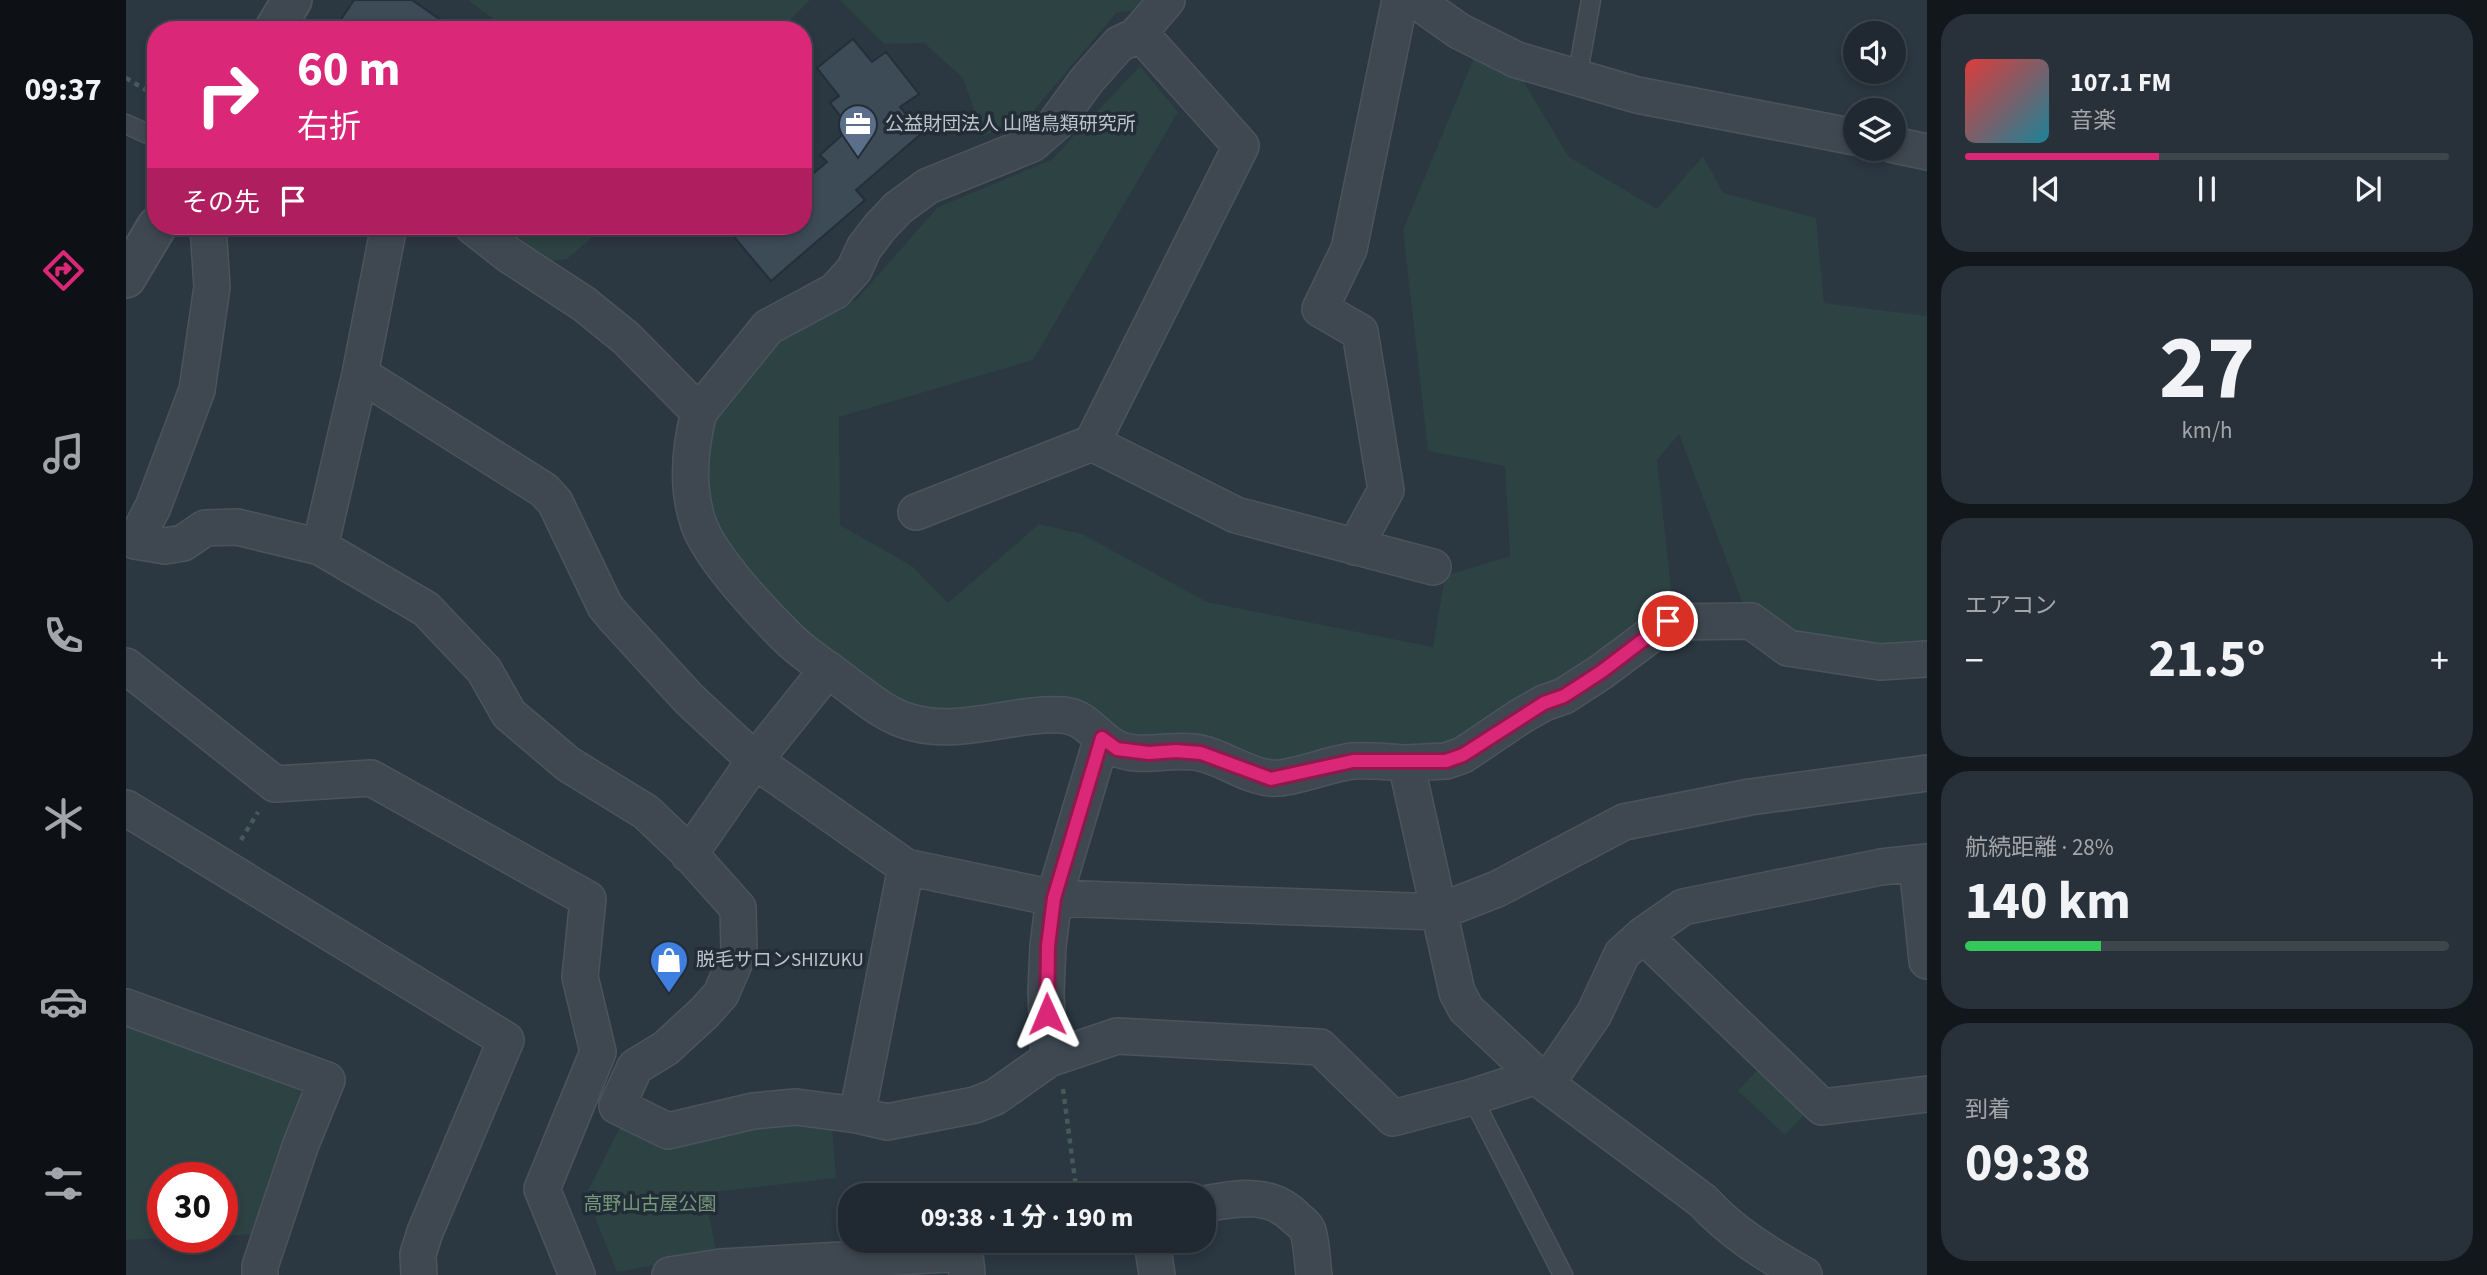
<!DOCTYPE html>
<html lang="ja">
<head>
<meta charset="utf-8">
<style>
	body { margin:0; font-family:"Source Sans 3","Noto Sans JP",sans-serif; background:#283139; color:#f1f3f6; height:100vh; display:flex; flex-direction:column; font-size:26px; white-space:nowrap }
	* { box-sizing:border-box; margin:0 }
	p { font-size:23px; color:#a2a6ab }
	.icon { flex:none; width:38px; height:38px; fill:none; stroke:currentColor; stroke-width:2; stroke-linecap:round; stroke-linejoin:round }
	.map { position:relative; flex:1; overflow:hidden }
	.sheet { display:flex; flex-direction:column; gap:14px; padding:14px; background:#12171b; width:560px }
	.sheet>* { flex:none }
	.banner { position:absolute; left:21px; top:21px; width:665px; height:214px; border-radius:28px; box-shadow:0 4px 10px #0003,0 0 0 2px #3d454d; background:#db2777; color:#fff; overflow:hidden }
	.tools { position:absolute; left:1717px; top:21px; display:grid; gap:14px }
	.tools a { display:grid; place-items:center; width:63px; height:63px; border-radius:50%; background:#202931; box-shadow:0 4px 10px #0003,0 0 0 2px #3d454d; font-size:35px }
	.speed { position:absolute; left:21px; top:1162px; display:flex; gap:14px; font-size:35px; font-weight:700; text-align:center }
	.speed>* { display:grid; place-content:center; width:91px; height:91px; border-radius:50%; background:#202931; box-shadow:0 4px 10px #0003,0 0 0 2px #3d454d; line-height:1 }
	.speed .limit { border:10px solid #d22; background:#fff; color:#111 }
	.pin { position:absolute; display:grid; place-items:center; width:60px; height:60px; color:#fff; margin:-30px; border:4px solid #fff; border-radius:50%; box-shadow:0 2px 7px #0007 }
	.me { position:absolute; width:77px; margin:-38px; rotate:359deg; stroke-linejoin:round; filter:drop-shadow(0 0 5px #0008) }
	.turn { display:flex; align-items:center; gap:24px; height:147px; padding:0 35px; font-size:32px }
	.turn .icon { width:91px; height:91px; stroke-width:2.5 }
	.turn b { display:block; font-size:49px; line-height:60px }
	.then { display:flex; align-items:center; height:66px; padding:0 35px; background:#0003; gap:14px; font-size:26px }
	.big { font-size:52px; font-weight:700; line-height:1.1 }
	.sheet .tile { flex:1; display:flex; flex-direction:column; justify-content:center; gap:10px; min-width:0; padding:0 24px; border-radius:28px; background:#283139 }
	.sheet .dial { align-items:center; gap:0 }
	.dial b { font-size:91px; line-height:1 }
	.song { display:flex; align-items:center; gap:21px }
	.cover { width:84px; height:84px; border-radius:10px; background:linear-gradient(135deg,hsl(0 70% 55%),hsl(190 70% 35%)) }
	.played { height:7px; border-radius:4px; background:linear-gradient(90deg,#db2777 40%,#3d454d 40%) }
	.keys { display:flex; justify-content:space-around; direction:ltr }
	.heat { display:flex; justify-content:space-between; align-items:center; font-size:38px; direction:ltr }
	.charge { height:10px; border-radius:5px; background:linear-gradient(90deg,#34c759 28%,#3d454d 0) }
	.trip { position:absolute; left:712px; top:1183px; width:378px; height:70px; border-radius:28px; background:#202931; box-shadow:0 4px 10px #0003,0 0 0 2px #3d454d; font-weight:700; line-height:70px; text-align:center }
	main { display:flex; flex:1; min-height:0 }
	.menu { display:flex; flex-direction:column; width:126px; justify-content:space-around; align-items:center; background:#0d1014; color:#a2a6ab }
	.menu .icon { width:49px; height:49px }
	.menu .selected { color:#db2777 }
	.menu b { font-size:32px; color:#f1f3f6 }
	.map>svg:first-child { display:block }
	.green { fill:#2d4242 }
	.building { fill:#3d4b57; stroke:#252f39; stroke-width:2 }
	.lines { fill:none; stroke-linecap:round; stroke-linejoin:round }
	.service-casing { stroke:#4b545d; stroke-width:21 }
	.minor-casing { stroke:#4b545d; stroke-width:38 }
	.tertiary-casing { stroke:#4b545d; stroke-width:42 }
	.path { stroke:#465a5a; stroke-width:4.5; stroke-dasharray:5 5; stroke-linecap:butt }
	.service { stroke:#3f4851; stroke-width:18 }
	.minor { stroke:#3f4851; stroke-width:35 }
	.tertiary { stroke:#3f4851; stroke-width:38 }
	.route-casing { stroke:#8e194d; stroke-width:18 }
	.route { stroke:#db2777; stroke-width:12 }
	.labels { text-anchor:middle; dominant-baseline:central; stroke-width:7; stroke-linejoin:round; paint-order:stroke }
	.poi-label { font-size:19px; fill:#bcc3cb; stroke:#232d37; text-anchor:start }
	.park-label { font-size:19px; fill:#76997a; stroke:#232d37 }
</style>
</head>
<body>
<main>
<nav class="menu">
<b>09:37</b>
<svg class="icon selected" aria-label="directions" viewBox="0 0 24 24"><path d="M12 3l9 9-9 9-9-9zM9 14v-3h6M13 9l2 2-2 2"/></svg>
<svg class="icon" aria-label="music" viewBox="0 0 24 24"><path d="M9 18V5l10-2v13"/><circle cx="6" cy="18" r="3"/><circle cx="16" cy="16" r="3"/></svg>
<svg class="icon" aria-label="phone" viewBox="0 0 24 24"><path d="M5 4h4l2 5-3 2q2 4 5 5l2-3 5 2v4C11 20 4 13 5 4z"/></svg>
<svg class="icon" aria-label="climate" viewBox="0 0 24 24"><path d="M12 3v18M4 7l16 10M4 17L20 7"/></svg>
<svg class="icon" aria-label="car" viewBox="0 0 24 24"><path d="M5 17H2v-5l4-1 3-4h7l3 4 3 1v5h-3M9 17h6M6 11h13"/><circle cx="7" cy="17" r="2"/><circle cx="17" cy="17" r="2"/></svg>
<svg class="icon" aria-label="filters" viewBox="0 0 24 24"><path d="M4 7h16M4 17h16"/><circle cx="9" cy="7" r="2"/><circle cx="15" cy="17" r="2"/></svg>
</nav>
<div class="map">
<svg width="1801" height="1275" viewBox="0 0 1801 1275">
	<rect width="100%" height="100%" fill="#2b3741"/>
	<path class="green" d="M342,0H684L654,30H363L369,20Z
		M714,0H1023L1014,11L991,12L903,116L857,136L837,78L798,43L758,44Z
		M1349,55L1390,69L1443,157L1531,209L1577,156L1597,193L1690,218L1698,303L1801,316V645L1780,646L1674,637L1617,604L1553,434L1531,460L1547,606L1321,750L1149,768L1077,743L784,712L675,635L587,529L577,484L586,418L657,333L731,299L812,207L925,160L1014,66L1052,112L907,360L713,417L714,525L786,566L822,603L913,524L956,534L1081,602L1307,647L1319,576L1384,556L1379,466L1302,451L1277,230Z
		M372,226H480L441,259L422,262Z
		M0,1019L179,1084L131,1234L96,1236V1178H37V1237H59L0,1240Z
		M1634,1067L1682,1111L1659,1135L1612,1091Z
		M628,1121L706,1125L710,1178L578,1193L591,1254L491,1272L460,1195L495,1125L534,1147Z"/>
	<path class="building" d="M228,0H286L329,30H208Z
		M727,39L746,62L760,52L793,94L774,107L796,133L730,190L739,200L645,281L599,226H677V170L683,177L701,162L694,155L724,128L704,103L713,96L691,68Z"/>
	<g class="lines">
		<defs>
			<path id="service" d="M1451,78L1465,0
				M0,124L30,138
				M1346,1097L1437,1275"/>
			<path id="minor" d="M1289,0L1333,31L1391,60L1511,95L1729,137
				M1013,32L1115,146L966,443L1110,515L1307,567
				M1768,145L1801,152
				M82,226L86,287L71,390L27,507L9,541L39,546L57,543L79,528L111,527L194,547L300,609L358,670L383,714L442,764L520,812L561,851L612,908L613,952L595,994L579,1012L540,1048L509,1067L491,1106L542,1131L627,1111L670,1107L731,1115
				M263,226L234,374L418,490L429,502L479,606L488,617L563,699L632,763L780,867L928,898L1312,912L1371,889L1498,822L1624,797L1801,773
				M346,226L383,255L458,304L500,338L573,412C564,447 560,486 572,522C583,557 639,616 666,642C683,657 703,670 721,684C740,698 761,716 784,722C835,737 886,712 937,715C961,717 970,738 990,748C1015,760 1047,747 1074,753C1098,758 1119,775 1144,778C1162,781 1205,763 1227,761C1244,760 1262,762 1280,763L1331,992L1340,1009L1420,1084L1577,1201C1606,1233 1641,1254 1678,1275
				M573,412L642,327L709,291L728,270L738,248L754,227L772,208L802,186L906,144L929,124L961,80L993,44L1010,36L1041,0
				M790,512L966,443
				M194,547L234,374
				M1229,547L1260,490L1234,332L1194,309L1223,249L1274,0
				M0,666L149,784L245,778L462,899L454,977L472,1052L416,1189L451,1275
				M1280,763L1320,761L1337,755L1395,716L1418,703L1438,696L1475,672L1542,622L1625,621L1662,648L1754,662L1801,659
				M0,808L380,1040L299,1232L292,1254L293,1275
				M563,855L629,760L702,669
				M1791,864L1801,961
				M780,867L731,1115L761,1122L849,1105L869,1097L923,1059L920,992L922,946L928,898L976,738
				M1517,935L1696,1107L1801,1094
				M0,1007L201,1080L175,1144L134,1266V1275
				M923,1059L991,1036L1194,1047L1267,1118L1346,1097L1411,1076
				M1420,1084L1468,1014L1496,954L1517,935L1557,907L1755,867L1801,862
				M1078,1204C1112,1198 1145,1191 1171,1219C1175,1222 1180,1226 1182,1231C1186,1244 1186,1261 1188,1275
				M1026,1241L1031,1275
				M544,1275L595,1267L839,1253L841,1275"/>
			<path id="tertiary" d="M148,30L166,0
				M0,278L31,226"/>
		</defs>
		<use href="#service" class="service-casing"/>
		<use href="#minor" class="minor-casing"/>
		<use href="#tertiary" class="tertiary-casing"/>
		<path class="path" d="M0,78L30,96
			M115,840L132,812
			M937,1089L951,1195
			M1011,1195H1018"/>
		<use href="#service" class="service"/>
		<use href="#minor" class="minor"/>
		<use href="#tertiary" class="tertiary"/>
	</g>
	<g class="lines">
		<defs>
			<path id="route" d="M921,1014L922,946L928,898L976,738L991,749L1023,753L1050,751L1075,753L1145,779L1227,761H1320L1337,755L1418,703L1438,696L1475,672L1542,621"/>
		</defs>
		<use href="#route" class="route-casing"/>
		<use href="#route" class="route"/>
	</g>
	<defs>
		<symbol id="office-pin" viewBox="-11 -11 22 30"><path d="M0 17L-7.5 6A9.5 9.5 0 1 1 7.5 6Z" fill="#5c6f8a" stroke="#232d37"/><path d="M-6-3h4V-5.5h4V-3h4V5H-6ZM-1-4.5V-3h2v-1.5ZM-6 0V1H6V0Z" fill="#fff"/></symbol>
		<symbol id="shop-pin" viewBox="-11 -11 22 30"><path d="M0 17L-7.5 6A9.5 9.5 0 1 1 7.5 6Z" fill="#3f7fe0" stroke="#232d37"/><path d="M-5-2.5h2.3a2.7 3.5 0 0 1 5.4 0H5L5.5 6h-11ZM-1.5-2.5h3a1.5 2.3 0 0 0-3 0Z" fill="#fff"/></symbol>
	</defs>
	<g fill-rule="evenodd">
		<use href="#office-pin" x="710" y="102" width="44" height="60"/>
		<use href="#shop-pin" x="521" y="938" width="44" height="60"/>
	</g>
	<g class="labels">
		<g class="poi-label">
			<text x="759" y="124">公益財団法人 山階鳥類研究所</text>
			<text x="570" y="960">脱毛サロンSHIZUKU</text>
		</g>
		<g class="park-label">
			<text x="524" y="1204">高野山古屋公園</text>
		</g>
	</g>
</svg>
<div class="tools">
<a><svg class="icon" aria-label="sound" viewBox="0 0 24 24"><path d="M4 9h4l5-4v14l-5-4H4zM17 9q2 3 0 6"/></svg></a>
<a><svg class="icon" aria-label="layers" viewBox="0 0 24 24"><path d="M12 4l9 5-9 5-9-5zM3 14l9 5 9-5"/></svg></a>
</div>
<div class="speed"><div class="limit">30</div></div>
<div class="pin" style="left:1542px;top:621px;background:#d93025"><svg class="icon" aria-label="arrive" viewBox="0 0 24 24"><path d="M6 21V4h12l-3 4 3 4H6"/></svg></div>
<svg class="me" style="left:921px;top:1014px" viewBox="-20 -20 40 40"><path d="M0-17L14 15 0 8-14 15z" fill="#db2777" stroke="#fff" stroke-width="4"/></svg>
<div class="trip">09:38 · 1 分 · 190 m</div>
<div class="banner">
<div class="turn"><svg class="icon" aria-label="right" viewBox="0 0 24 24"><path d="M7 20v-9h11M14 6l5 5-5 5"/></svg><div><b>60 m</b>右折</div></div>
<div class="then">その先<svg class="icon" aria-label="arrive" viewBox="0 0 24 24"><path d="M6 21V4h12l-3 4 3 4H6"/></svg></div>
</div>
</div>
<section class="sheet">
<div class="tile">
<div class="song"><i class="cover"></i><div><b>107.1 FM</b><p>音楽</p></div></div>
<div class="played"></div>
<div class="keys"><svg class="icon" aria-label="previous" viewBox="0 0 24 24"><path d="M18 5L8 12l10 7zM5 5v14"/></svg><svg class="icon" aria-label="pause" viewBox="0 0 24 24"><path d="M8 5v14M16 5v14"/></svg><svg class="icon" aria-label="next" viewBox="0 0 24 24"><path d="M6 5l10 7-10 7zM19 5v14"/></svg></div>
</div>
<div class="tile dial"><b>27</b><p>km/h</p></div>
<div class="tile"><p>エアコン</p>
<div class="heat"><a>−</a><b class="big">21.5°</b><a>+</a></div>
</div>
<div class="tile"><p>航続距離 · 28%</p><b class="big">140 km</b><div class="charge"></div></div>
<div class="tile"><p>到着</p><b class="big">09:38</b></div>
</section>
</main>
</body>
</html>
